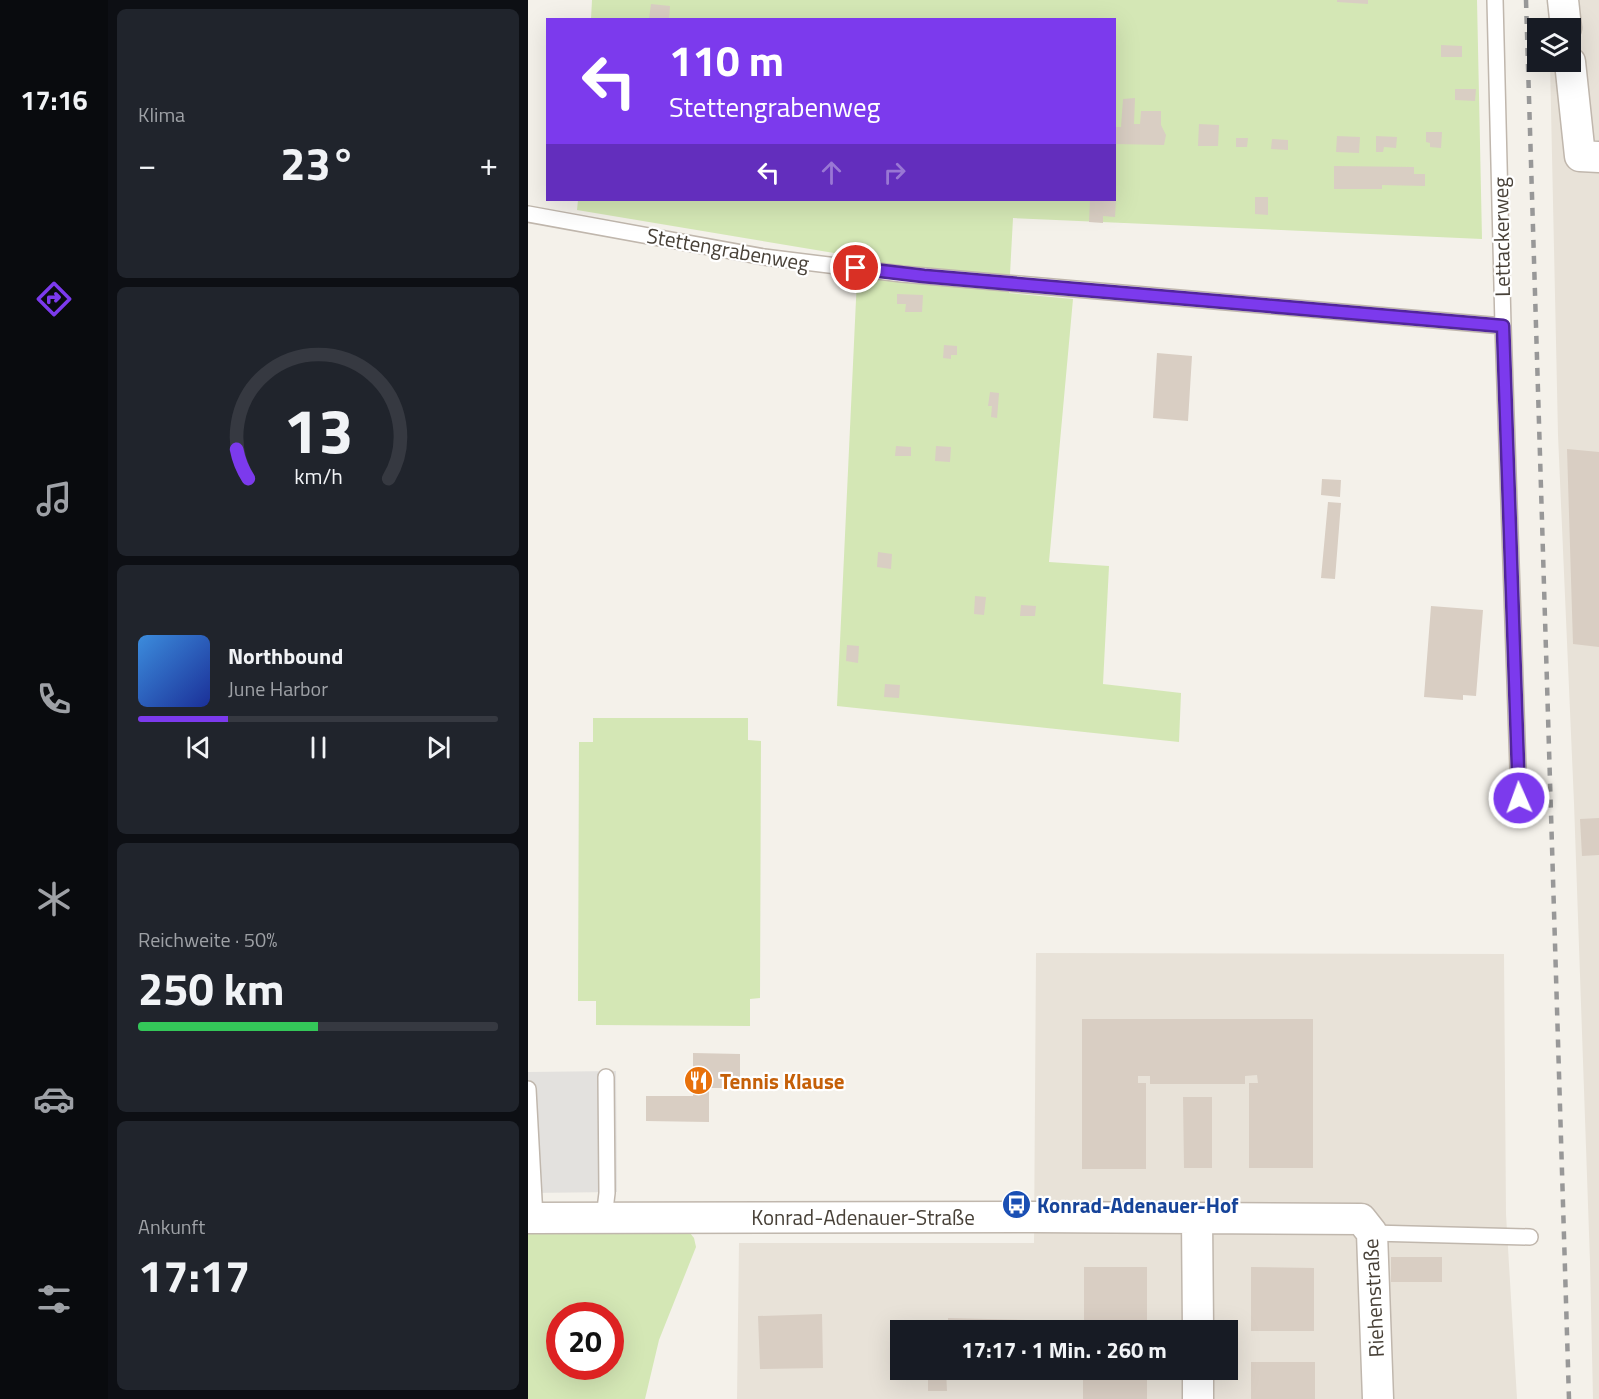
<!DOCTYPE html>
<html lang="de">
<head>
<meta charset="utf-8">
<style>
	body { margin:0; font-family:"Titillium Web",sans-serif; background:#20242c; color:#f1f3f6; height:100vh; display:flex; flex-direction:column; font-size:22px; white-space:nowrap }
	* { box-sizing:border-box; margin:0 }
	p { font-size:20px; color:#9ea1a6 }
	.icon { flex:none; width:33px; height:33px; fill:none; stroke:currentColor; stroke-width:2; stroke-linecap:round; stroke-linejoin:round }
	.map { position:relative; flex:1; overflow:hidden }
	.panel { display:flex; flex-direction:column; gap:9px; padding:9px; background:#0d0f14; width:420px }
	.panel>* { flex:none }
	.banner { position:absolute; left:18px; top:18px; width:570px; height:183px; border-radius:0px; box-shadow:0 6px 24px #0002; background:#7c3aed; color:#fff; overflow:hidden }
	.controls { position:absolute; left:999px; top:18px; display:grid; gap:12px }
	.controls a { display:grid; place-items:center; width:54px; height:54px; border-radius:0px; background:#171b24; box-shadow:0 6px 24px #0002; font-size:30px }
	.speed { position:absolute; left:18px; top:1302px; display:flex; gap:12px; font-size:30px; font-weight:700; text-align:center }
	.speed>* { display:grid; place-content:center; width:78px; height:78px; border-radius:50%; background:#171b24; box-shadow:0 6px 24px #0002; line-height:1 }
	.speed .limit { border:9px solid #d22; background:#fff; color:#111 }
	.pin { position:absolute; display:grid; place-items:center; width:51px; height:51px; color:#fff; margin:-26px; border:3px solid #fff; border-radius:50%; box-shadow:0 2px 6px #0007 }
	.me { position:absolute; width:66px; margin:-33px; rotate:358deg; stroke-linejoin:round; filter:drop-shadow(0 0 4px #0008) }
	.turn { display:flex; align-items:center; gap:21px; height:126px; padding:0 24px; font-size:27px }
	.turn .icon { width:78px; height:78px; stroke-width:2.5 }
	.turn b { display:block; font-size:42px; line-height:51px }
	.lanes { display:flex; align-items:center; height:57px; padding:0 24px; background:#0003; justify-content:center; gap:30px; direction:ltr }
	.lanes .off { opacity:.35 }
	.big { font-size:45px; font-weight:700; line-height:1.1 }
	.panel .card { flex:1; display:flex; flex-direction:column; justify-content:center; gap:9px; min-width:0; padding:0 21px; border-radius:9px; background:#20242c }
	.panel .dial { align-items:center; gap:0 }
	.dial svg { height:156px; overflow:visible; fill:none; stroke:#363941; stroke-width:7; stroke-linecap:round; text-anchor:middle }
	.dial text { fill:#f1f3f6; stroke:none }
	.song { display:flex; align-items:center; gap:18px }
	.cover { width:72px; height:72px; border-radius:9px; background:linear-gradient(135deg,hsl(210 70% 55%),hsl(230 70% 35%)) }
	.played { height:6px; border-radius:3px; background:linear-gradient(90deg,#7c3aed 25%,#363941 25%) }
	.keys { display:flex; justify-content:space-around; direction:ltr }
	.heat { display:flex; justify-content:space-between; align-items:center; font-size:33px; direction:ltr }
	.charge { height:9px; border-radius:4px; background:linear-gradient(90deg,#34c759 50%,#363941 0) }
	.trip { position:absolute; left:362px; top:1320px; width:348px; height:60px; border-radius:0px; background:#171b24; box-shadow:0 6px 24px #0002; font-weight:700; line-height:60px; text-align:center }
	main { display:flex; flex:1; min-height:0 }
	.tabs { display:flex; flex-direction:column; width:108px; justify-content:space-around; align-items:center; background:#090b0e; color:#9ea1a6 }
	.tabs .icon { width:42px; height:42px }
	.tabs .active { color:#7c3aed }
	.tabs b { font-size:27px; color:#f1f3f6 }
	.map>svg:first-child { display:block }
	.residential { fill:#e8e2d8; fill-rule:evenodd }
	.green { fill:#d4e7b5; fill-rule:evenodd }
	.parking { fill:#e3e1de }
	.building { fill:#d9cec3 }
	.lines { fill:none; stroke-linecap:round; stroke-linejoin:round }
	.service-casing { stroke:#c0b7ad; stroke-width:18 }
	.minor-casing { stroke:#c0b7ad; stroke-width:33 }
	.service { stroke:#fff; stroke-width:15 }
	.minor { stroke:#fff; stroke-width:30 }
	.rail { stroke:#989898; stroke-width:4.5; stroke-dasharray:8 8; stroke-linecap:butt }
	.route-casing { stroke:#51269a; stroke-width:15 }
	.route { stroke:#7c3aed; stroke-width:10 }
	.labels { text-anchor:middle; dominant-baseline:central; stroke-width:4.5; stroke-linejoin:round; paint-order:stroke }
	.street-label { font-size:21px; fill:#484138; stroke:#fff }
	.food-label { font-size:21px; font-weight:bold; fill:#c56008; stroke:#fff; text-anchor:start }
	.transit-label { font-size:21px; font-weight:bold; fill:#164399; stroke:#fff; text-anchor:start }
</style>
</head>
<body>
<main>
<nav class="tabs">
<b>17:16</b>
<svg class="icon active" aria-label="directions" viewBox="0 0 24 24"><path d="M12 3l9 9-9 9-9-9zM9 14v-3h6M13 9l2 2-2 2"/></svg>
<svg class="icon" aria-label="music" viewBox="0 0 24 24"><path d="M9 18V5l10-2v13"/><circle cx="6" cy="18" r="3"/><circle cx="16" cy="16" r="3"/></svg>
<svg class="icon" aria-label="phone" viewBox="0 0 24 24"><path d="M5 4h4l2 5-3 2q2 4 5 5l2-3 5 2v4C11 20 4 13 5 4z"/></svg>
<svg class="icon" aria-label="climate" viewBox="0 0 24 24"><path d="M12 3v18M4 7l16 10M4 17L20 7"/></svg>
<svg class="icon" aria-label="car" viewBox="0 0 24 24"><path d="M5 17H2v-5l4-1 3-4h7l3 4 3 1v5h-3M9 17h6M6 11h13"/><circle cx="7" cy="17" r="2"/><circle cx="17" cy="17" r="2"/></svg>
<svg class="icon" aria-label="filters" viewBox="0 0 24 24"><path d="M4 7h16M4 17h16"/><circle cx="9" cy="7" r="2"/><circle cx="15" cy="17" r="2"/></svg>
</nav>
<section class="panel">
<div class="card"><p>Klima</p>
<div class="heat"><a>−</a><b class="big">23°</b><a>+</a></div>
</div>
<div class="card dial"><svg viewBox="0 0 100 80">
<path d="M14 69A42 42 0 1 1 86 69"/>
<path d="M14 69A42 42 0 0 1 8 54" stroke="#7c3aed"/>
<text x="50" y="56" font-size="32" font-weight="700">13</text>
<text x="50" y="72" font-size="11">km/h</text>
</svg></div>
<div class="card">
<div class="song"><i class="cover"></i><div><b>Northbound</b><p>June Harbor</p></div></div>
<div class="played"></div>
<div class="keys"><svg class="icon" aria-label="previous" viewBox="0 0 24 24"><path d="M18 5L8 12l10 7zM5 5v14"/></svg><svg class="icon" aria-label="pause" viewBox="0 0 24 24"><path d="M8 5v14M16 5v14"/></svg><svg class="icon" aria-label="next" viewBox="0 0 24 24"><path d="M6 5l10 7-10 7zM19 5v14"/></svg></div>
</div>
<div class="card"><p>Reichweite · 50%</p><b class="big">250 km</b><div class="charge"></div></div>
<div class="card"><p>Ankunft</p><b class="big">17:17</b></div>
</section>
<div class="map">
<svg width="1071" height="1399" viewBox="0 0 1071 1399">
	<rect width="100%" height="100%" fill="#f4f1ea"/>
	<path class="residential" d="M1021,0H1071V1399H1065L1062,1262L1046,803L1030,435L1022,62H1042V28H1021Z
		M508,953L976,954L978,1214L989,1399H209L211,1243H506ZM372,1330H699V1370H372Z"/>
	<path class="green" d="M64,0H949L954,239L485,218L481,293L545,299L521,562L581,566L575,684L653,693L651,742L309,706L330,257L49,210L50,200H586V20L63,19Z
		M65,718H220V740L233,741L232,998L222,999V1026L68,1025V1001H50L51,742H65Z
		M141,1233H162L166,1238L168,1247L131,1340L117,1399H0V1234ZM32,1316H82V1366H32Z"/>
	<path class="parking" d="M88,1071L89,1192L0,1193V1072Z"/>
	<path class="building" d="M809,0H840V4L809,2Z
		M123,4L142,6L141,20L121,19Z
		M913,45L934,46V57H913Z
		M927,89H948L947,101L927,100Z
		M607,98L606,124H612L613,111H633V125L638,135L636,145L586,144V127H593L595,99Z
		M671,124L691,125L690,146H670Z
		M898,132H914L913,148L902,147V143L898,142Z
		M809,136L832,137L831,153L808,152Z
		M848,136L869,137L868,148L856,147L855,152H848Z
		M708,138H720L719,147H708Z
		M744,139L760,140V150L743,149Z
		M806,166L886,167V174H897V186L854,185V189H806Z
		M727,197H740V215L727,214Z
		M562,200H588L587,217L575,216V223L561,222Z
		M369,294L395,295L394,312H377L378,304H369Z
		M416,345L429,346V355H423V359L415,358Z
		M629,353L664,356L660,421L625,418Z
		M462,392L471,393L469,418L463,417L464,406H460Z
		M368,446L383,447V456H367Z
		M408,446L423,447L422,462L407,461Z
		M1039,449L1071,452V647L1045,644Z
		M794,479L813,480L812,497L793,495Z
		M800,502L813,503L807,579L793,578Z
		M350,552L364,554L363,569L349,567Z
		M447,596L458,597L456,615L446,614Z
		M493,605L508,606L507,616H492Z
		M903,606L955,610L948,696L935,695V700L896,697Z
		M319,645L331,646L330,663L318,661Z
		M357,684L372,685L371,698L356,697Z
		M1071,818V855L1054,856L1052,819Z
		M554,1019H785V1168H721V1083H730L729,1075L717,1076V1084H622V1076H610V1083H618V1169H554Z
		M165,1053L212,1054V1088H181V1122L118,1121V1096H165Z
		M655,1097H684V1168H656Z
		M863,1257H914V1282H863Z
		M556,1267H619V1330H556Z
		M723,1267L786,1268V1331H723Z
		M294,1314L295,1368L232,1369L230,1316Z
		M420,1318L498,1320V1330H420Z
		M723,1362H787V1399H723Z
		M400,1370H418L419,1391H400Z
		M555,1370H619V1399H555Z"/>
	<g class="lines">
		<defs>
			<path id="service" d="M967,0L975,326L991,799
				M0,214L236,257L374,274L975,326
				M0,1089L7,1218
				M76,1218L79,1193L78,1077
				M844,1233L1002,1237"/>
			<path id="minor" d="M1035,0L1038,28
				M1042,62L1052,156L1071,157
				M0,1218L506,1217L833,1219L844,1233L850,1399
				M669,1218L670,1330
				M670,1370V1399"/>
		</defs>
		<use href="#service" class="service-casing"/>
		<use href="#minor" class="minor-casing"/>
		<use href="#service" class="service"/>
		<use href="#minor" class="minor"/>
		<path class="rail" d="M998,0L1041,1399"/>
	</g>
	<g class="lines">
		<defs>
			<path id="route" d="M328,268L396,276L975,326L991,798"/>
		</defs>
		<use href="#route" class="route-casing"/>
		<use href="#route" class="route"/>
	</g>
	<defs>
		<symbol id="restaurant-disc" viewBox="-11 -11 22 22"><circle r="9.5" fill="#e8710a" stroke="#fff"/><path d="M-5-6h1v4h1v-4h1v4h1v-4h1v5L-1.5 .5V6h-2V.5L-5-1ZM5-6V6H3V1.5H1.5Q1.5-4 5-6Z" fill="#fff"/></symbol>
		<symbol id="bus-disc" viewBox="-11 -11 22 22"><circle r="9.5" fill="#1a4fb4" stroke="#fff"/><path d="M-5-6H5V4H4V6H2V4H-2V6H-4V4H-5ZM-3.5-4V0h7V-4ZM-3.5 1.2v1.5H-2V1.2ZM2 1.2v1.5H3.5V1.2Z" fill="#fff"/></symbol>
	</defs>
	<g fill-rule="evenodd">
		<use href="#restaurant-disc" x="154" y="1064" width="33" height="33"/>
		<use href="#bus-disc" x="472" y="1188" width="33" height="33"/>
	</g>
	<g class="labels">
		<g class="street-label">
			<text transform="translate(973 237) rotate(-91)">Lettackerweg</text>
			<text transform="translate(200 249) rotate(10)">Stettengrabenweg</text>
			<text x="335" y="1217">Konrad-Adenauer-Straße</text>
			<text transform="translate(845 1298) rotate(-93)">Riehenstraße</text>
		</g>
		<g class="food-label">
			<text x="192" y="1081">Tennis Klause</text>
		</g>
		<g class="transit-label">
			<text x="509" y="1205">Konrad-Adenauer-Hof</text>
		</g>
	</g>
</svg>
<div class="controls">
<a><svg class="icon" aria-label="layers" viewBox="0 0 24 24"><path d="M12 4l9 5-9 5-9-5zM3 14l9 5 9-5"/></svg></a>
</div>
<div class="speed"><div class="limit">20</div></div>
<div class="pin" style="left:328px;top:268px;background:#d93025"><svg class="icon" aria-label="arrive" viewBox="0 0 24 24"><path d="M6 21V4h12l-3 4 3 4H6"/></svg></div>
<svg class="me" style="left:991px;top:798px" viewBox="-20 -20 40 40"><circle r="17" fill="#7c3aed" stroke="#fff" stroke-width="3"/><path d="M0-11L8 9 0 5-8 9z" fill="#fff"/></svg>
<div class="trip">17:17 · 1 Min. · 260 m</div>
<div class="banner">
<div class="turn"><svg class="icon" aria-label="left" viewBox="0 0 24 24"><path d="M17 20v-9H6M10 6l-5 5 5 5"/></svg><div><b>110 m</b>Stettengrabenweg</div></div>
<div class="lanes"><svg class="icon" aria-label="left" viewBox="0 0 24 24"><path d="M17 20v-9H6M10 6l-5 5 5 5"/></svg><svg class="icon off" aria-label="ahead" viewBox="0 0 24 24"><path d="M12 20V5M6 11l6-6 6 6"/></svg><svg class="icon off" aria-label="right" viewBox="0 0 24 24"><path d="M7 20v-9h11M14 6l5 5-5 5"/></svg></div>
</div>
</div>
</main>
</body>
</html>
